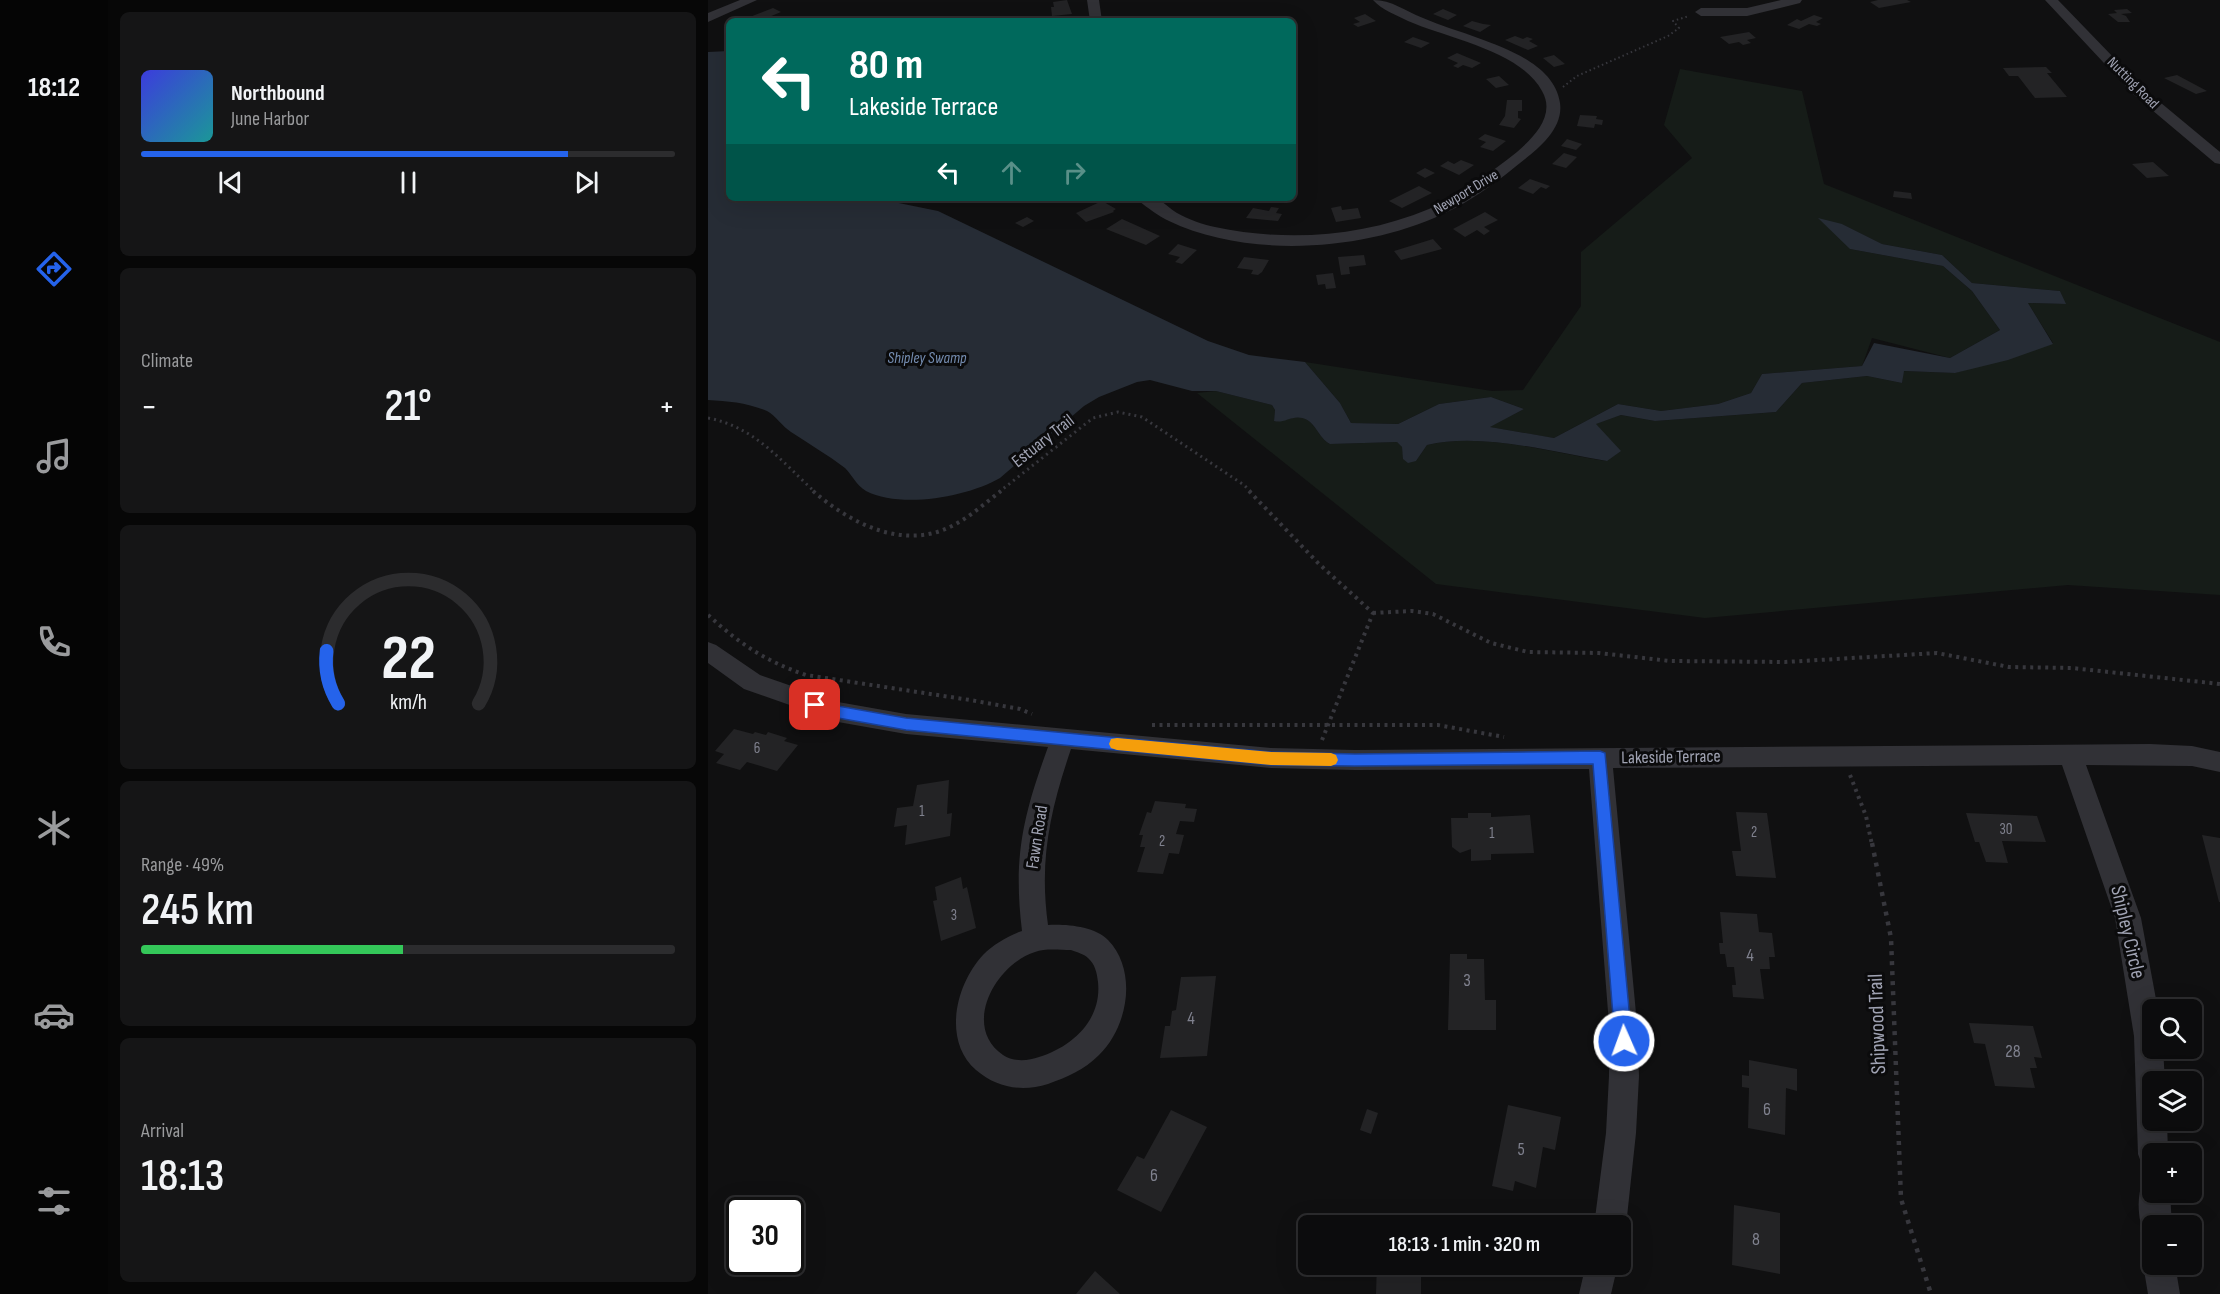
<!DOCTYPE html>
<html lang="en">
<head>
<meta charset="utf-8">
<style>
	body { margin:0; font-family:"Sofia Sans Condensed",sans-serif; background:#151516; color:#f1f3f6; height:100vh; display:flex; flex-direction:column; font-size:22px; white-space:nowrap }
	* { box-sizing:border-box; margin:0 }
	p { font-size:20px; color:#9a9b9d }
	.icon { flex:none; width:33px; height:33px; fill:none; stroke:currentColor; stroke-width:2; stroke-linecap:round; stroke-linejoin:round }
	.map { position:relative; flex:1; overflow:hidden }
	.panel { display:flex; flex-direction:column; gap:12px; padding:12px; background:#070707; width:600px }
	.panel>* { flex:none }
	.hud { position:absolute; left:18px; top:18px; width:570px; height:183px; border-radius:9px; box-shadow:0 6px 24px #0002,0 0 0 2px #2c2c2e; background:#00695c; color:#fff; overflow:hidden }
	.buttons { position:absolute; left:1434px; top:999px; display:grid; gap:12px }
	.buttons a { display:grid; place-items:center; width:60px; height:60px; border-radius:9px; background:#0c0c0d; box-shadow:0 6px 24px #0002,0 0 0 2px #2c2c2e; font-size:30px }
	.speed { position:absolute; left:18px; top:1197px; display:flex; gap:12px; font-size:30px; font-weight:700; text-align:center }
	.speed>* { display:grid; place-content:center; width:78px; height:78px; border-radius:50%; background:#0c0c0d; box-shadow:0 6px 24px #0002,0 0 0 2px #2c2c2e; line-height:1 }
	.speed .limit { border:3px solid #111; border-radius:9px; background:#fff; color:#111 }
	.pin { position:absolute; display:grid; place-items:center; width:51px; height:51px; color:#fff; margin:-26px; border-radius:12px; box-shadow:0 3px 9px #0006 }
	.me { position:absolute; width:66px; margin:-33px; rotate:358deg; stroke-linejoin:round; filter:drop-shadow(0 0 4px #0008) }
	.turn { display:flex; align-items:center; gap:21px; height:126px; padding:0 24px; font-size:27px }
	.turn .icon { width:78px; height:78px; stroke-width:2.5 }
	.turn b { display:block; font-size:42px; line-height:51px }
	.lanes { display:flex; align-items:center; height:57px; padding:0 24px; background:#0003; justify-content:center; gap:30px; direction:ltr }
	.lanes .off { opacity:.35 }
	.big { font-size:45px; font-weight:600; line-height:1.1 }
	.panel .tile { flex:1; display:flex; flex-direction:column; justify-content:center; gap:9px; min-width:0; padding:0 21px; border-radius:9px; background:#151516 }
	.panel .dial { align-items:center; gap:0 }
	.dial svg { height:156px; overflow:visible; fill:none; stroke:#2c2c2e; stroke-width:7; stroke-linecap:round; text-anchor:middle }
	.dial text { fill:#f1f3f6; stroke:none }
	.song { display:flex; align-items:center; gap:18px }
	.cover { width:72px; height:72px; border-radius:9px; background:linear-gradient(135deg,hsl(240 70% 55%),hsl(180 70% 35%)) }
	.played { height:6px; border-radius:3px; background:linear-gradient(90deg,#2563eb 80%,#2c2c2e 80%) }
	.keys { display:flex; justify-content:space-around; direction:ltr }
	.heat { display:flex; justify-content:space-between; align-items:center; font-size:33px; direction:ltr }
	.charge { height:9px; border-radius:4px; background:linear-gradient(90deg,#34c759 49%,#2c2c2e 0) }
	.trip { position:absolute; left:590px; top:1215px; width:333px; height:60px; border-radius:9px; background:#0c0c0d; box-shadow:0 6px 24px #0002,0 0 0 2px #2c2c2e; font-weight:600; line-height:60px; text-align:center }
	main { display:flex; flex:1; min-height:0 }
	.tab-bar { display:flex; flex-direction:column; width:108px; justify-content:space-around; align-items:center; background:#050505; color:#9a9b9d }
	.tab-bar .icon { width:42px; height:42px }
	.tab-bar .current { color:#2563eb }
	.tab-bar b { font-size:27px; color:#f1f3f6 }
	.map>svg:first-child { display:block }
	.green { fill:#161c18 }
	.water { fill:#262c35 }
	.building { fill:#232325 }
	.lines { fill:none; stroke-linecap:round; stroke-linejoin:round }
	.path-far3 { stroke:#37373d; stroke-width:2; stroke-dasharray:1.5 3; stroke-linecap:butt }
	.path-far2 { stroke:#37373d; stroke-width:3; stroke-dasharray:2 4; stroke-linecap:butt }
	.path-far1 { stroke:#37373d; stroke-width:4; stroke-dasharray:3 4.5; stroke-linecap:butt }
	.path { stroke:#37373d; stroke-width:4.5; stroke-dasharray:4 6; stroke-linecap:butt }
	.minor { fill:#313136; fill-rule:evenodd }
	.route { fill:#2563eb; stroke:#184099; stroke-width:1.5 }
	.slow { fill:#f59e0b }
	.labels { text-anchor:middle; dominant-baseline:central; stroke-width:6; stroke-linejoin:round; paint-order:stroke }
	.far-street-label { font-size:15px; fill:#a0a3b3; stroke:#0b0b0c }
	.number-label { font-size:15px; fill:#80828f }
	.far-water-label { font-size:16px; font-style:italic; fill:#748cb0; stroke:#0b0b0c }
	.street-label { font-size:18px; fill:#a0a3b3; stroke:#0b0b0c }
	.near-number-label { font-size:18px; fill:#80828f }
	.near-street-label { font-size:21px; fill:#a0a3b3; stroke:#0b0b0c }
</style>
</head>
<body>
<main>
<nav class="tab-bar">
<b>18:12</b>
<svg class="icon current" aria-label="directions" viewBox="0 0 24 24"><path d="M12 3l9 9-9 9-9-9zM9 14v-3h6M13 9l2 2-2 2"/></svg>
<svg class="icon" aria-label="music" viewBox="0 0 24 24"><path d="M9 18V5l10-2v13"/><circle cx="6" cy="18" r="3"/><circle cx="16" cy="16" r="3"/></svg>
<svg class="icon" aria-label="phone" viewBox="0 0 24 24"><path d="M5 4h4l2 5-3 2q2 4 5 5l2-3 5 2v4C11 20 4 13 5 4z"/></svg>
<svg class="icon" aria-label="climate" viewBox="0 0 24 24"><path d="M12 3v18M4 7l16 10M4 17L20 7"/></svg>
<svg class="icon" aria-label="car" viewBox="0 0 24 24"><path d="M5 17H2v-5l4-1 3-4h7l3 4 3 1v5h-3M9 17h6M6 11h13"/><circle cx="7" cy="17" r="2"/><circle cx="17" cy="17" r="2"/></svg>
<svg class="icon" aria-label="filters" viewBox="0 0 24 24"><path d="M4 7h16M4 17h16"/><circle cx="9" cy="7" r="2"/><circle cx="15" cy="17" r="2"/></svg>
</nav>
<section class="panel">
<div class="tile">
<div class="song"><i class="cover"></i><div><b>Northbound</b><p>June Harbor</p></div></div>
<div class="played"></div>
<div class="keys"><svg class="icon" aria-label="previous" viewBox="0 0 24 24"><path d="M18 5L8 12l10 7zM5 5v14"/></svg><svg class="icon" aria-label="pause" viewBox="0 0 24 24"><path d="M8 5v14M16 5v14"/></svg><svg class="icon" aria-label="next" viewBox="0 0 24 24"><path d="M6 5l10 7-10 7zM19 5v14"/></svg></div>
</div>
<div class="tile"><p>Climate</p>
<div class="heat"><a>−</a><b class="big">21°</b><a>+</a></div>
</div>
<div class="tile dial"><svg viewBox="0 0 100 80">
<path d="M14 69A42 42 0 1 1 86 69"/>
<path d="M14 69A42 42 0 0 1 8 42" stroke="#2563eb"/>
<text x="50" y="56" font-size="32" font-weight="700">22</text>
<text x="50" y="72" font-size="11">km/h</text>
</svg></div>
<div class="tile"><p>Range · 49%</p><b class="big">245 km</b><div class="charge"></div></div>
<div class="tile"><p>Arrival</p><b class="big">18:13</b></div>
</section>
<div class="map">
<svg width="1512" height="1294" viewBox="0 0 1512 1294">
	<rect width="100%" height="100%" fill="#101011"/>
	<path class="green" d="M972,69L1094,91L1116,184L1512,342V595L1360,585L997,618L728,584L489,393L508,391L564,405L567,410L566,421C575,423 584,415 594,418C608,421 610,438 622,444L689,442L694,447L696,459L708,461L719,445C774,432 843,452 898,461L887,424L913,415L947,421L1068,412L1094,383L1159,376L1194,383L1195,371L1247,373L1345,343L1320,303L1357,304L1352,291L1264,283L1234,255L1174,244L1134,224L1142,249L1235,266L1264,291L1292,330L1242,358L1164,338L1154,366L1054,374L1043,393L1010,404L953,411L910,404L846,438L781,427L816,409L783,397L731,404L690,424L643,423L632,403L597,362L784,391L815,390L873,306V252L984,158L956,125Z"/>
	<path class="water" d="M21,51L19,168H21V198H166L230,211L500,341L541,355L597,362L632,403L643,423L690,424L731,404L783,397L816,409L782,427L846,438L910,404L953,411L1010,404L1043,393L1054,374L1154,366L1166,343L1242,358L1292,330L1264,291L1235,266L1142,249L1110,218L1134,224L1174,244L1234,255L1264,283L1352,291L1358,304L1320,303L1345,344L1300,360L1247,373L1196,371L1194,383L1159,376L1094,383L1068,412L947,421L913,415L888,424L913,451L899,461C844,452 773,432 719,445L708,461L700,463L695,459L694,447L689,442L622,444C610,438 608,421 594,418C584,415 575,424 566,421L567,410L564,405L508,391H484L442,380L429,382L391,397L376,406L292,478C259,497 193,509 158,491C148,485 145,476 137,468C120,455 101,444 83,432C74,426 68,416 59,411C40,403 20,401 0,400V52Z"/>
	<path class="building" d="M359,0L364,14L344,16L343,7H346L345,2Z
		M1170,0H1199L1203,2L1171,8L1162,2Z
		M65,8L73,12L56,19L60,21L34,20Z
		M735,9L749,15L740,20L725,14Z
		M1419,9L1424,13L1413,14L1418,16L1422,22H1410L1400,14L1409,13L1406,10Z
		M657,14L668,21L650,27L645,24L652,22L646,18Z
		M1106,15L1115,18L1108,22L1113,24L1109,26L1101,24L1091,29L1079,25L1089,19L1093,21Z
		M764,21L775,24L783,25L772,32L755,26Z
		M1041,32L1048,38L1039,40L1043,43L1035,45L1031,42L1021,44L1012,37Z
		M807,36L815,39L819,37L825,39L821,41L830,46L820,50L797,40Z
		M705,37L722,43L713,48L696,42Z
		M749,53L773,63L764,68L755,65L750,68L745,66L750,63L739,58Z
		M846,55L857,64L846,67L835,58Z
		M1338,67L1344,73H1339L1359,97L1327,98L1310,76H1301L1295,68Z
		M1469,75L1499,91L1488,94L1456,78Z
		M791,76L801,85L788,88L778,79Z
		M799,100H814V111H810V118L813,119L806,128L791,125L797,116Z
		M872,115L889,116L888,119L895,120L894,125L887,124L886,128L869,126Z
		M777,134L798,141L785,151L772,147L778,142L770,139Z
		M859,139L874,144L868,150L853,146Z
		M856,153L869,157L858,168L844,164Z
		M753,160L766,165L751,175L732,166L740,161L746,164Z
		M1445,162L1461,176L1439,178L1424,164Z
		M717,168L727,173L717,178L708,173Z
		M822,179L842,186L838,189L833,187L825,194L810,188Z
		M711,186L724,193L694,208L681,201Z
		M1186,191L1203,193L1204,199L1185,197Z
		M394,201L408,209L405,211L406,212L378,222L368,213Z
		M633,206L634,210L650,208L653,218L628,222L623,208Z
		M563,207L571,208L568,213L574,214L570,221L538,218L545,208L561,211Z
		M777,212L790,220L776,227L782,231L776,235L769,230L757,237L745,229Z
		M319,217L326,221L315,227L307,223Z
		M414,219L452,236L438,245L398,229Z
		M725,239L734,249L693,260L686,251Z
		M470,244L489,250L474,264L467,262L472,257L460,254Z
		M656,255L658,265L641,267L642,274L633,275L630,257Z
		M536,257L561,260L554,272L550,275L543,274L545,270L529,268Z
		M625,273L628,288L618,289L617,284L610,285L608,275Z
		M26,729L45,734L47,732L58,735L60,732L79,738L76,741L90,745L69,771L39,762L32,770L8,763L16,754L7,751Z
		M241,780L239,814L244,813L242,836L197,845L199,825L186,827L189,808L205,806L209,785Z
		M447,801L478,804L477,808L489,809L486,822L472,821L468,834L476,835L471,854L461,853L455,874L429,872L437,847H432L435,835H431L439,812L443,813Z
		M1028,812L1059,813L1068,878L1028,876L1024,851H1033Z
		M760,813H783V817L822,815L826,853L783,854V860L763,861V849L752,853L744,847L743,818H760Z
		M1258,813L1329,816L1338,842L1294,841L1300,863L1278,862L1271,842H1267Z
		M1494,835L1512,838V902H1511Z
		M253,877L255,889L259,887L268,928L233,941L225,901L229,900L227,887Z
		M1012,912L1049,914L1051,932L1064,933L1067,957H1061L1062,969H1052L1056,999L1025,997L1024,985H1028L1026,967H1019L1017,954H1012L1011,943H1015Z
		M742,954H759V959H776L777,1000H788V1030H740Z
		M508,976L499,1056L452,1058L457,1026H462L464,1011L468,1010L473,977Z
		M1261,1023L1325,1026L1334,1058L1326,1057L1329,1068H1322L1327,1088L1287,1086L1277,1044L1266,1043Z
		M1041,1060L1089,1069V1091L1078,1088L1077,1135L1040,1128L1041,1088L1034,1087V1075L1041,1076Z
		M800,1105L853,1117L847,1150L835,1147L828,1188L807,1181L805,1191L784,1186Z
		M659,1109L670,1113L663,1134L652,1130Z
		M463,1110L499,1127L453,1212L409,1190L429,1156L436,1159Z
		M1026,1205L1072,1213V1274L1024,1265Z
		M669,1264H694V1269H713V1294H668Z
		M387,1271L412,1294H368Z"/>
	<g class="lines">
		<path class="path-far3" d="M855,87L869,76L960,36L971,28L965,21L981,16"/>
		<path class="path-far2" d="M0,418C47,427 73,461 107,492
			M291,492L385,418L410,412L434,417L536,485L543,492"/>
		<path class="path-far1" d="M105,491C142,523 195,551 244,526C262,517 277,503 293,491
			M541,491L611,564L665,613
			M665,613L704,611L725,614L783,643L820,652L891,653L962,661L1077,662L1229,653L1301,667L1364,668L1512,684
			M0,615C32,644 57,661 98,675L262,700L312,709L324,714
			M444,725H730L796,737
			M614,740L665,613
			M1142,775L1158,816L1164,845"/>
		<path class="path" d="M1164,843L1183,938L1193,1199L1223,1294"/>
		<path class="minor" d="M32,0H49L0,22V13Z
			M379,0H391L394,21H382Z
			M665,0C684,0 697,11 715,18C733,26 752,31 770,38C800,49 847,66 852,103C856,131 826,152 807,167C785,185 761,202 735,214C656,251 541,259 461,221C450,216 440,208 431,201L428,198C434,198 441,197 446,198C454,200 462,209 469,213C480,219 495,225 507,227C578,242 654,237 721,209C753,195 782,173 809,152C826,137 848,115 834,91C813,51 739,38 700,21C688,15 674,10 665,0Z
			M1073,0H1094L1092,3L1039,16H993L987,12L993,8H1039Z
			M1337,0H1350L1435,88L1512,152V164L1507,163L1425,94Z
			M0,642L8,645L52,675L130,702L198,714L563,748L647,750L1442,744L1484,746L1512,752V772L1484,766L1378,765L1433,918L1450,1010H1444V1048H1455L1457,1082H1444V1120H1459L1460,1154H1444V1169L1434,1165L1430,1154L1426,1036L1407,918L1354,765L905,768L929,1024L931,1076L928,1133L918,1226L912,1238V1226H886L898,1133L901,1076V1024L881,769L647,770L563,768L363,749C342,811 331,860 340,925C358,924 386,926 400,940C430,971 420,1027 391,1055C376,1070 359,1077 340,1084C314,1092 289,1088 268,1070C234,1040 248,984 275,955C286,944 300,936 314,931C305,857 315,816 340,747L198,734L130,722L36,689L0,663ZM363,950C368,952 376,954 380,958C387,964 389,973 390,982C394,1020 364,1047 331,1057C320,1061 305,1062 295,1055C253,1026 288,964 327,952C337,948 352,950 363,950Z
			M1444,1177V1192H1462L1464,1226H1444V1240L1437,1237C1430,1220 1428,1198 1435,1181Z
			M1444,1251V1264H1467L1472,1294H1440L1435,1264L1440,1253Z
			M878,1264H910L903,1294H871Z"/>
	</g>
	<path class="route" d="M107,699L130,706L198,718L563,752L647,754L892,751L897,753L924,1041L922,1048L916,1050L909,1048L907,1041L885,764L647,766L563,765L198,730L130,718L102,709L100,705L102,700Z"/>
	<path class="slow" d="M409,738L563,752L623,753L628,755L630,760L628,764L623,766L563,765L409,750L403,748L401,744L403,739Z"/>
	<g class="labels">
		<g class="far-street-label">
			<text transform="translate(1425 83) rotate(45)">Nutting Road</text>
			<text transform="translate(758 192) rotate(-31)">Newport Drive</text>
		</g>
		<g class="number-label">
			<text x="49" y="748">6</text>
			<text x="214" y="811">1</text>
			<text x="1298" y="829">30</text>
			<text x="1046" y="832">2</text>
			<text x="784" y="833">1</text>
			<text x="454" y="841">2</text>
			<text x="246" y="915">3</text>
		</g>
		<g class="far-water-label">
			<text x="219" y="358">Shipley Swamp</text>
		</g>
		<g class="street-label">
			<text transform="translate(335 441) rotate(-38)">Estuary Trail</text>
			<text transform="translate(963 757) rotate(-1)">Lakeside Terrace</text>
			<text transform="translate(329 837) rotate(-81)">Fawn Road</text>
		</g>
		<g class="near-number-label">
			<text x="1042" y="955">4</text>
			<text x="759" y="980">3</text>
			<text x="483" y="1018">4</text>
			<text x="1305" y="1051">28</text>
			<text x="1059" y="1109">6</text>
			<text x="813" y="1149">5</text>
			<text x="446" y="1175">6</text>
			<text x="1048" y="1239">8</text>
		</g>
		<g class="near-street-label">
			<text transform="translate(1420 932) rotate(77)">Shipley Circle</text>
			<text transform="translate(1169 1024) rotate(-92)">Shipwood Trail</text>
		</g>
	</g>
</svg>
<div class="buttons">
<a><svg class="icon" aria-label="search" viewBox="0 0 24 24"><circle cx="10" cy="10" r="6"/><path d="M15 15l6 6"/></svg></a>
<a><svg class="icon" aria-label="layers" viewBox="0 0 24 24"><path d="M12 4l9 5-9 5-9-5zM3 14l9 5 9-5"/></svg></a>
<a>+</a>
<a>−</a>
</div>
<div class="speed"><div class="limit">30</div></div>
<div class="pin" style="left:107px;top:705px;background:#d93025"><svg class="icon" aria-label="arrive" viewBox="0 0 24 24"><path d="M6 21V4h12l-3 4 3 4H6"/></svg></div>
<svg class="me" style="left:916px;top:1041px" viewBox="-20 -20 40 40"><circle r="17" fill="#2563eb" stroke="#fff" stroke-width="3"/><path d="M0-11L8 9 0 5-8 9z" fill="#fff"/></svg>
<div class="trip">18:13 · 1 min · 320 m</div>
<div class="hud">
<div class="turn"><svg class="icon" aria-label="left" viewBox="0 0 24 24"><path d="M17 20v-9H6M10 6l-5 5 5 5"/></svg><div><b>80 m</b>Lakeside Terrace</div></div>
<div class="lanes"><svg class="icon" aria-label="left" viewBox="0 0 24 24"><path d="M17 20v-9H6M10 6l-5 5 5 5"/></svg><svg class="icon off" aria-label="ahead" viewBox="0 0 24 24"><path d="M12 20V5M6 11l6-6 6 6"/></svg><svg class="icon off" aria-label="right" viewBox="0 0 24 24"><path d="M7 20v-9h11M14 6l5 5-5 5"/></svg></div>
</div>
</div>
</main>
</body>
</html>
